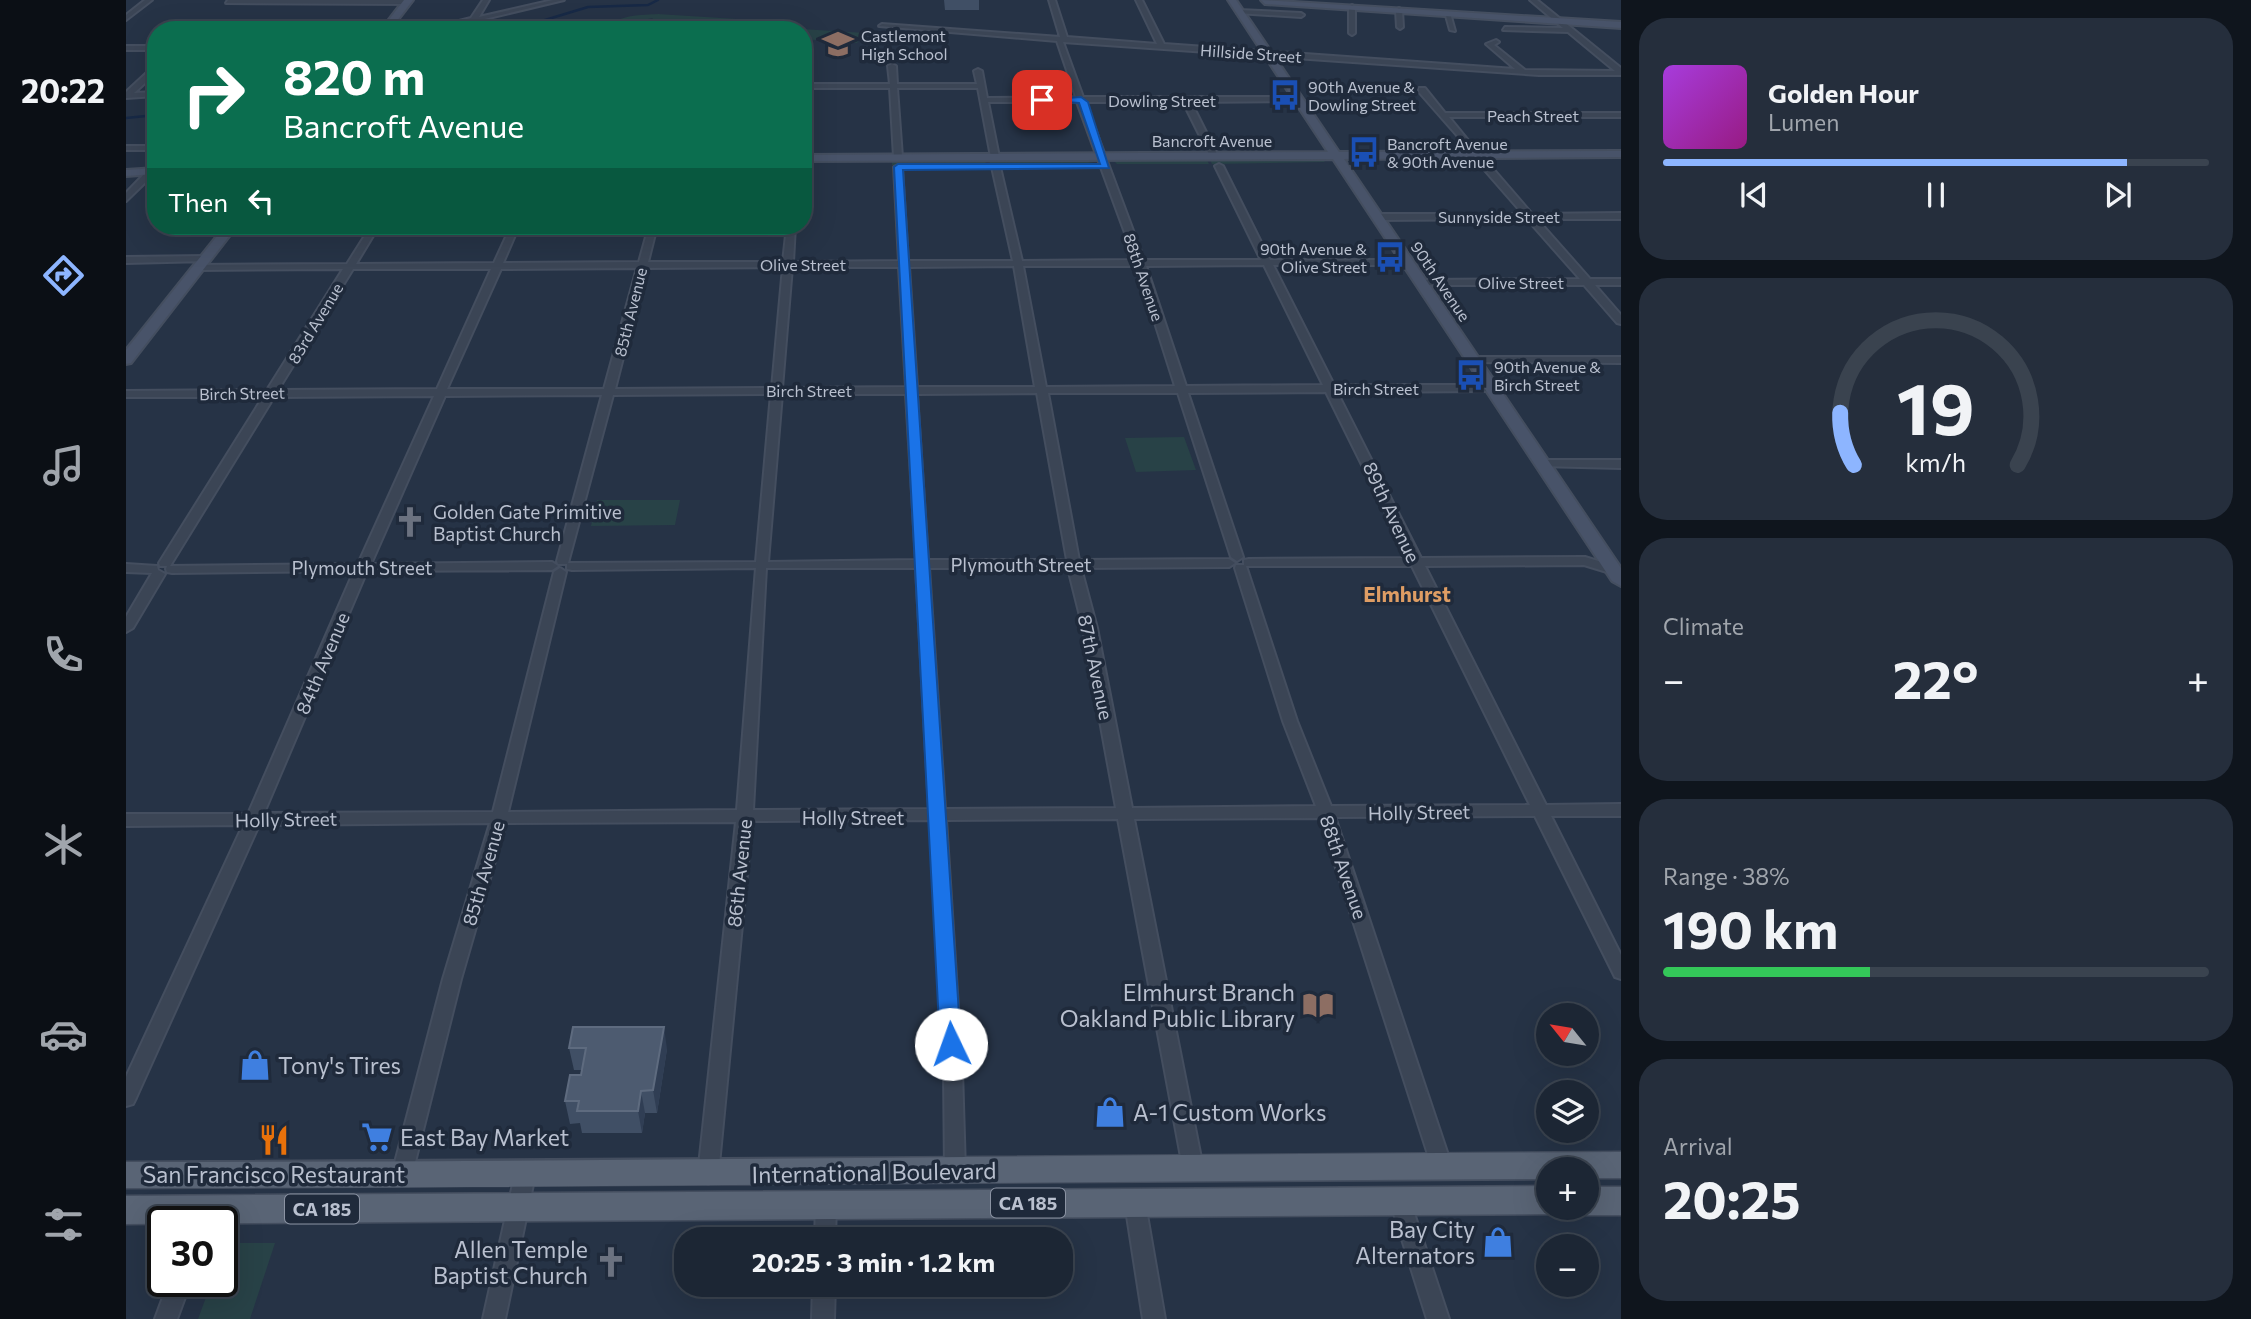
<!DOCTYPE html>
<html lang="en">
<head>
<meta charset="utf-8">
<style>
	body { margin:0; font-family:Commissioner,sans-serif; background:#252e3c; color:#f1f3f6; height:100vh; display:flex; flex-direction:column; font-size:26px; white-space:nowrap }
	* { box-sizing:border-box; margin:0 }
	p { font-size:23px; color:#a0a5ac }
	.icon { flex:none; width:38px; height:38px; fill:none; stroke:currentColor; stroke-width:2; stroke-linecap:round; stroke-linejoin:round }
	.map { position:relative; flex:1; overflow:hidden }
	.sheet { display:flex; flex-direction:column; gap:18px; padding:18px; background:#0f151d; width:630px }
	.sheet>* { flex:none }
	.top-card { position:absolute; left:21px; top:21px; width:665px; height:214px; border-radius:28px; box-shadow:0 7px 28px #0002,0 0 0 2px #3a434f; background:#0b6e4f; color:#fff; overflow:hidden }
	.needle { width:46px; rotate:300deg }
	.tools { position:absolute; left:1410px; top:1003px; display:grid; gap:14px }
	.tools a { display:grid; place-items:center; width:63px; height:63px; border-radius:50%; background:#1c2634; box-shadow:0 7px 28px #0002,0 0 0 2px #3a434f; font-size:35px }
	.speed { position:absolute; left:21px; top:1206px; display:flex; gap:14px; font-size:35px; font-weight:700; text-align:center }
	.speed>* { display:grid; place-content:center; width:91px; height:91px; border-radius:50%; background:#1c2634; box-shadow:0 7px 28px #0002,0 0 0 2px #3a434f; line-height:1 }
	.speed .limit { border:4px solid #111; border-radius:10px; background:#fff; color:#111 }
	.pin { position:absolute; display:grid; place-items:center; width:60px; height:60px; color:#fff; margin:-30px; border-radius:14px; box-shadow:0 4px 10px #0006 }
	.me { position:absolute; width:77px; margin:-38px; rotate:357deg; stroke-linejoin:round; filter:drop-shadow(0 0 5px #0008) }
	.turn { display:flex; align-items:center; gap:24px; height:147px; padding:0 21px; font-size:32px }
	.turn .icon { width:91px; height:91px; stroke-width:2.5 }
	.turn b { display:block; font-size:49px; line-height:60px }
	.then { display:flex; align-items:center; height:66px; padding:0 21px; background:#0003; gap:14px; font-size:26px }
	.big { font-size:52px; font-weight:700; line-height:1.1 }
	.sheet .tile { flex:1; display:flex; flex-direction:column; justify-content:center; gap:10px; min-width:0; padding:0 24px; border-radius:28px; background:#252e3c }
	.sheet .dial { align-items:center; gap:0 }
	.dial svg { height:182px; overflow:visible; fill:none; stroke:#3a434f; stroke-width:7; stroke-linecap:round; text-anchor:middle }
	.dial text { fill:#f1f3f6; stroke:none }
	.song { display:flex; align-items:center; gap:21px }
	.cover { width:84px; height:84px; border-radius:10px; background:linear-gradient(135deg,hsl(280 70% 55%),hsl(310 70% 35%)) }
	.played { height:7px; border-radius:4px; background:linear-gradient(90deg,#8db5ff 85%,#3a434f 85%) }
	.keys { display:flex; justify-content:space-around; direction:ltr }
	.heat { display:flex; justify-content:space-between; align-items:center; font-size:38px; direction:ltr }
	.charge { height:10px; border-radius:5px; background:linear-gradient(90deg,#34c759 38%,#3a434f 0) }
	.trip { position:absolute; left:548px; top:1227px; width:399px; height:70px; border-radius:28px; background:#1c2634; box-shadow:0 7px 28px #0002,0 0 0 2px #3a434f; font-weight:700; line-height:70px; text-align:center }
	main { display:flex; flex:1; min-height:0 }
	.tabs { display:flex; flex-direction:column; width:126px; justify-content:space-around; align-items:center; background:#0b0f15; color:#a0a5ac }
	.tabs .icon { width:49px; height:49px }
	.tabs .on { color:#8db5ff }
	.tabs b { font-size:32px; color:#f1f3f6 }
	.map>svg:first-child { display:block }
	.green { fill:#284247 }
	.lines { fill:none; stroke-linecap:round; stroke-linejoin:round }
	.stream { stroke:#172946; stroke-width:2.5 }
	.street-casing { stroke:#444e5f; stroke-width:4 }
	.secondary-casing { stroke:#444e5f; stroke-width:4 }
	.primary-casing { stroke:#444e5f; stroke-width:3 }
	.street { fill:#3b4555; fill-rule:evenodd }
	.secondary { fill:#485369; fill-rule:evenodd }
	.primary { fill:#596475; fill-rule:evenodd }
	.wall { fill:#404f65 }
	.shaded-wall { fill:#303e54 }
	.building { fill:#4d5b70; stroke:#5e6b7f; stroke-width:2 }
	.route { fill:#1a73e8; stroke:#114b97; stroke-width:2 }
	.labels { text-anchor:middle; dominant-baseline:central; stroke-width:7; stroke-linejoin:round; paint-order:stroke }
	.far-poi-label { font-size:16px; fill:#b9c0cf; stroke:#1f2a3b; text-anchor:start }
	.far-street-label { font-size:16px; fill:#b9c0cf; stroke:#1f2a3b }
	.shield { fill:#1f2a3b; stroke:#8b93a3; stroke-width:2 }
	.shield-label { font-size:18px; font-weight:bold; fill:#b9c0cf }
	.poi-label { font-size:19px; fill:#b9c0cf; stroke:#1f2a3b; text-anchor:start }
	.street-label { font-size:19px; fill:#b9c0cf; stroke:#1f2a3b }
	.neighbourhood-label { font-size:21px; font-weight:bold; fill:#de9d64; stroke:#1f2a3b }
	.near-poi-label { font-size:23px; fill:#b9c0cf; stroke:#1f2a3b; text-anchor:end }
	.near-street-label { font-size:23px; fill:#b9c0cf; stroke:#1f2a3b }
</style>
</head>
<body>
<main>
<nav class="tabs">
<b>20:22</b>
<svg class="icon on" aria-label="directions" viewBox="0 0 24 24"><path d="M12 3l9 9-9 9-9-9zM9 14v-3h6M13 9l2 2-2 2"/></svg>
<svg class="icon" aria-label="music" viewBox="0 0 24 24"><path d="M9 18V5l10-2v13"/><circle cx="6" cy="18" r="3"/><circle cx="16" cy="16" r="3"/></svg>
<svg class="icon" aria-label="phone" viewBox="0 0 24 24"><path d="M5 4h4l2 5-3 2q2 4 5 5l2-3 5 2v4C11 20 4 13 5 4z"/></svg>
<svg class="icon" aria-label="climate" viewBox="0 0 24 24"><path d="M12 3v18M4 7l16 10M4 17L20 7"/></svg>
<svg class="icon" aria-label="car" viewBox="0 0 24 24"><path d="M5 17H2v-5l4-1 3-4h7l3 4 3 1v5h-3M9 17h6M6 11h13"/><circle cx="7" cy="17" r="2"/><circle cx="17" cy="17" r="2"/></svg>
<svg class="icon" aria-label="filters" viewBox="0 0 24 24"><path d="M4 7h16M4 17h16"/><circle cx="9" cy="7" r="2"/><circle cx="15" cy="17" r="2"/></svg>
</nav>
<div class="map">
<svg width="1495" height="1319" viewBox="0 0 1495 1319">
	<rect width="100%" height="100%" fill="#263346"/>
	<path class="green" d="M532,14L642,21L669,30L638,24L634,30H516L527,18L496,24L493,30L483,29C491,14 516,15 532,14Z
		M676,29L739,33L731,43L677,39Z
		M967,158L968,162L962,163L864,165L863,159Z
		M1018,158H1080L1083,164H991L988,161Z
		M1083,158H1195L1199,162L1086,164Z
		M766,159H859L860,165H766Z
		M1058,437L1070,470L1010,472L999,438Z
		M471,500H554L549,525L465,526Z
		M100,1243H149L124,1319H72L86,1281H96V1253Z"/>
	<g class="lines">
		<path class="stream" d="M386,30L462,7L522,5L532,0
			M0,118L30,115"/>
		<defs>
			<path id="street" d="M19,0H26L0,20V15Z
				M102,0H282L285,2L282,4L100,3Z
				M357,0H363L353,17L427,0H438L350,21L364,30H356L343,23L329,26H78L75,24L78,22H329L345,18Z
				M923,0H929L941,37L1031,44L1010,0H1016L1038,44L1389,69L1360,44L1370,40L1373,42L1368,45L1399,70L1489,71L1442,32L1377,30L1379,27L1437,28L1404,0H1411L1495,68V75H1413L937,42L957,97H1175L1176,99L1172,101L1065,102L1092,156L1088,158L1084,156L1057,102H959L1018,260H1135L1089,166L1093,164L1097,166L1144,260H1284L1286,262L1281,265H1147L1208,385H1366L1371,388L1366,391L1211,392L1295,558L1459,557L1495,568L1494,576L1458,565L1299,566L1420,805L1495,804V816H1425L1495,955V979L1489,977L1409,816L1209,817L1326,1167L1323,1173L1316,1176L1309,1173L1306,1167L1194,818L1008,819L1077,1168L1074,1174L1067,1177L1060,1174L1057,1168L992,819L820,820L836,1070L839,1171L836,1177L829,1180L822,1177L819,1171L818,1070L804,820L626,821L592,1175L589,1181L582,1184L575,1181L572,1175L610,822L380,823L335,979L286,1174L283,1180L276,1183L269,1180L266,1174L317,979L364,823L133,825L10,1098L7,1104L0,1106V1077L117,825L0,826V814H122L228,571L46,573L41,572L40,569L41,566H34L33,563L137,397H0V391L141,390L217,269L72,270L69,269V265L221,264L245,226H253L230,264L368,263L385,226H393L377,263L513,262L523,226H531L522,262H657L661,226H669L667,262L773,261L768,167L772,165L776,167L782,261H887L866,167L870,165L874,167L896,261L1009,260L951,102H862L873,157L869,159L865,157L852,88H771L776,157L772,159L768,157L764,88H677V84H764L762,66L766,64L770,66L771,84H851L848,71L852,69L856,71L861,98L950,97L931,41L753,26L756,24L934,37ZM1138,265L1197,385L1060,386L1020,266ZM888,266L909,387H791L783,267ZM897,266H1011L1049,386L920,387ZM657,267L646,388L489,389L520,268ZM666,267H773L780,387L656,388ZM511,268L478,389H321L375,269ZM227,269H365L311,389L152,390ZM1200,392L1282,558L1123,559L1118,560V565H1110L1109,568L1157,721L1190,806L1006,808L971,628L955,568L1103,567L1109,563L1103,559L953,560L922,393H1052L1105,557L1111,561L1117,557L1062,393ZM911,393L941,560H802L791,394ZM645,394L630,562L442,563L487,395ZM656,394H780L790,560L642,562ZM476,395L431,561L432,564H441V569L446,570L630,568L611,810L382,812L440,572L434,568L428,572L367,812L138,813L241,571L426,570L432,566L426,562L245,564L319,396ZM308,396L232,564L44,566L148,397ZM1120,566H1286L1404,805L1205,806L1171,721ZM640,568H790L803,809L627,810ZM803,568H942L957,628L990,808L819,809Z
				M1226,5L1229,7V33L1226,35L1223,33V7Z
				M1273,8L1276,10L1277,27L1274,29L1271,27L1270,10Z
				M1113,10L1175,13L1178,15L1175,17L1111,13Z
				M1319,12L1324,13L1329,31L1324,30Z
				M0,46H30V50H0Z
				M677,58L683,60L681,79L677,81Z
				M27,67H30V73L8,93L30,92V96L0,98V92Z
				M1293,88H1299L1319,113H1495V117H1323L1354,155L1350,157L1293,92Z
				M0,146H30V150H0Z
				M1356,163H1362L1406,214L1495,213V219H1411L1464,279H1495V285H1469L1495,315V324L1491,323L1458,285H1292V281L1295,280L1454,279L1401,219L1251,220L1247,217L1251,214H1397L1356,167Z
				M27,165H30V172L0,201V193Z
				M78,256L81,257V261L0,263V257Z
				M1347,357H1495V363L1343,362V358Z
				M1417,460H1495V468L1413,466L1411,464Z
				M0,564L31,566L32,570L39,574L7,628L0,632V617L26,573L0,572Z
				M399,1166L406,1169L409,1175L379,1319H357L389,1175L392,1169Z
				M1274,1192L1281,1194L1284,1201L1323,1319H1301L1264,1201L1267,1194Z
				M1009,1194L1016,1196L1019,1203L1039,1319H1017L999,1203L1002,1196Z
				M700,1196L707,1198L710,1205L709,1239H689L690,1205L693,1198Z
				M43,1281H65L51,1319H29Z
				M687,1284H709L708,1319H686Z"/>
			<path id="secondary" d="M278,0H287L264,30H255Z
				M1102,0H1110L1213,152L1495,151V157L1218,159L1495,568V586L1486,581L1207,159L677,161V155L1202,152Z
				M1135,0L1495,22V28L1139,4Z
				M30,168V174L0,176V170Z
				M99,226H111L5,363L0,364V350Z"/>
			<path id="primary" d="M1495,1152V1178H1461V1169H1423V1179C948,1181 474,1188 0,1188V1162C498,1162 997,1154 1495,1152Z
				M1423,1186V1208H1435L1423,1214L0,1224V1196Z
				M1461,1187H1495V1215H1461L1450,1211L1449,1208H1461Z"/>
		</defs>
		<use href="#street" class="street-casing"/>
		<use href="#secondary" class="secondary-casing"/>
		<use href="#primary" class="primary-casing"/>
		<use href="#street" class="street"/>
		<use href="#secondary" class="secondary"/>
		<use href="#primary" class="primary"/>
	</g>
	<path class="wall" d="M818,0H853V10H819Z
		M443,1048L541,1049L531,1113H519L516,1133H456L454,1123L444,1124L439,1101L455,1075L456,1070H448Z"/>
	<path class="shaded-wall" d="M538,1027L541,1049L531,1113L527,1090Z
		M515,1091L519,1113L516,1133L512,1111Z"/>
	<path class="building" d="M447,1027H538L527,1090L515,1091L512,1111H451L453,1101H439L444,1075H455L460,1048H443Z"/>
	<path class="route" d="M955,97L962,102L983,168L777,170L835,1044L832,1050L825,1053L818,1050L814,1044L768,167L772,164H974L953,103L912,100Z"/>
	<defs>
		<symbol id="school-bare" viewBox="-9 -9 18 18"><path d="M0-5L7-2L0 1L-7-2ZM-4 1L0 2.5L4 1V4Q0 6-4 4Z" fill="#8d6e63" stroke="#1f2a3b" stroke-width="2.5" paint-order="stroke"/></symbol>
		<symbol id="bus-bare" viewBox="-9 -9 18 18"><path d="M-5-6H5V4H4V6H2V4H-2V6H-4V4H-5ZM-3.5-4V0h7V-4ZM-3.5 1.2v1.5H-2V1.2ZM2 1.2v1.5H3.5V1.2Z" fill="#1a4fb4" stroke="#1f2a3b" stroke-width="2.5" paint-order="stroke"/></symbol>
		<symbol id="church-bare" viewBox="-9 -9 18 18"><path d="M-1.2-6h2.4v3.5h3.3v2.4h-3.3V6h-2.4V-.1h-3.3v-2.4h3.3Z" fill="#6b7280" stroke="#1f2a3b" stroke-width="2.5" paint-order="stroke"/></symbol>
		<symbol id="library-bare" viewBox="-9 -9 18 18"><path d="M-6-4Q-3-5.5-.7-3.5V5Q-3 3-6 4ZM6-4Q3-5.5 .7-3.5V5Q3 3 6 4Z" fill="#8d6e63" stroke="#1f2a3b" stroke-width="2.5" paint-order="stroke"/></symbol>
		<symbol id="shop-bare" viewBox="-9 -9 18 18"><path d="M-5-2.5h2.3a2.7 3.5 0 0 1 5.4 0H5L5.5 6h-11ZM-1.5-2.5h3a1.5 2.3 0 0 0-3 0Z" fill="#3f7fe0" stroke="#1f2a3b" stroke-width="2.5" paint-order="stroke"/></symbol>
		<symbol id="supermarket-bare" viewBox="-9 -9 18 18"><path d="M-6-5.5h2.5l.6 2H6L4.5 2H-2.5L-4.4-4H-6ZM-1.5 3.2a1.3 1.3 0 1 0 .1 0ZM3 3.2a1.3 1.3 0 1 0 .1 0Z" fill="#3f7fe0" stroke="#1f2a3b" stroke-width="2.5" paint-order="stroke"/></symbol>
		<symbol id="restaurant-bare" viewBox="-9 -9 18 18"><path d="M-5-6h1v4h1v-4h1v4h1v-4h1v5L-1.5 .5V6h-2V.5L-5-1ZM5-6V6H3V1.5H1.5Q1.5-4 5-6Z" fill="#e8710a" stroke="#1f2a3b" stroke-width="2.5" paint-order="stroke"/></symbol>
	</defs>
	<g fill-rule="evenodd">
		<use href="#school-bare" x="690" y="22" width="44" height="44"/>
		<use href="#bus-bare" x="1137" y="73" width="44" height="44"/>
		<use href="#bus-bare" x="1216" y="130" width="44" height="44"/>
		<use href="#bus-bare" x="1242" y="235" width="44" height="44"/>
		<use href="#bus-bare" x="1323" y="353" width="44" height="44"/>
		<use href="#church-bare" x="262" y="500" width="44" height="44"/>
		<use href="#library-bare" x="1170" y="983" width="44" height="44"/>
		<use href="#shop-bare" x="107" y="1043" width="44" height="44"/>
		<use href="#shop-bare" x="962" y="1090" width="44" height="44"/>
		<use href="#supermarket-bare" x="229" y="1115" width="44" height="44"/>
		<use href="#restaurant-bare" x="126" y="1118" width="44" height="44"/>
		<use href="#shop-bare" x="1350" y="1220" width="44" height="44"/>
		<use href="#church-bare" x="463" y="1240" width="44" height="44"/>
	</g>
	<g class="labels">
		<g class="far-poi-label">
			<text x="735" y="35">Castlemont<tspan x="735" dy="18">High School</tspan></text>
			<text x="1182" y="86">90th Avenue &amp;<tspan x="1182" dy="18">Dowling Street</tspan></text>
			<text x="1261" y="143">Bancroft Avenue<tspan x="1261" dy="18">&amp; 90th Avenue</tspan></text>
			<text x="1241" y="248" text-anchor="end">90th Avenue &amp;<tspan x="1241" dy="18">Olive Street</tspan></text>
			<text x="1368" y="366">90th Avenue &amp;<tspan x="1368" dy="18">Birch Street</tspan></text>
		</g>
		<g class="far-street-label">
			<text transform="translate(1125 53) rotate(4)">Hillside Street</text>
			<text x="1036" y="100">Dowling Street</text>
			<text x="1407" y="115">Peach Street</text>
			<text x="1086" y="140">Bancroft Avenue</text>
			<text x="1373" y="216">Sunnyside Street</text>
			<text x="677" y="264">Olive Street</text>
			<text transform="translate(1018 277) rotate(71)">88th Avenue</text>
			<text transform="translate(1315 281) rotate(56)">90th Avenue</text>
			<text x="1395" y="282">Olive Street</text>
			<text transform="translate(504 312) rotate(-76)">85th Avenue</text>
			<text transform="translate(189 323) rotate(-59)">83rd Avenue</text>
			<text x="1250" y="388">Birch Street</text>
			<text x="683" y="390">Birch Street</text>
			<text transform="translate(116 393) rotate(-1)">Birch Street</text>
		</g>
		<g class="shield">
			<rect x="865" y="1188.5" width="74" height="29" rx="5"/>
			<rect x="159" y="1194.5" width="74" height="29" rx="5"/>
		</g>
		<g class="shield-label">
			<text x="902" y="1203">CA 185</text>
			<text x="196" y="1209">CA 185</text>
		</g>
		<g class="poi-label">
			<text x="307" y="511">Golden Gate Primitive<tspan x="307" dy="22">Baptist Church</tspan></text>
		</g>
		<g class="street-label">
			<text transform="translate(1266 512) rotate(65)">89th Avenue</text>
			<text x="895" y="564">Plymouth Street</text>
			<text x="236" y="567">Plymouth Street</text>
			<text transform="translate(196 663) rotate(-67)">84th Avenue</text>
			<text transform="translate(970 667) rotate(78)">87th Avenue</text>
			<text transform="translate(1293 812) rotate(-1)">Holly Street</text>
			<text x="727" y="817">Holly Street</text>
			<text transform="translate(160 819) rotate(-1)">Holly Street</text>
			<text transform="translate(1218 867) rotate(71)">88th Avenue</text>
			<text transform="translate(357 873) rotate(-74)">85th Avenue</text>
			<text transform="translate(613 873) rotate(-84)">86th Avenue</text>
		</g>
		<g class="neighbourhood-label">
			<text x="1281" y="593">Elmhurst</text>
		</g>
		<g class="near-poi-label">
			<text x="1169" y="992">Elmhurst Branch<tspan x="1169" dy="26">Oakland Public Library</tspan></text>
			<text x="152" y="1065" text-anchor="start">Tony's Tires</text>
			<text x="1007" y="1112" text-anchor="start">A-1 Custom Works</text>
			<text x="274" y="1137" text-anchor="start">East Bay Market</text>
			<text x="148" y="1174" text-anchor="middle">San Francisco Restaurant</text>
			<text x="1349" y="1229">Bay City<tspan x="1349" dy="26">Alternators</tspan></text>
			<text x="462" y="1249">Allen Temple<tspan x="462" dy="26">Baptist Church</tspan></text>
		</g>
		<g class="near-street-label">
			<text transform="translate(748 1172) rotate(-1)">International Boulevard</text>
		</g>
	</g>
</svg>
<div class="tools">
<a><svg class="needle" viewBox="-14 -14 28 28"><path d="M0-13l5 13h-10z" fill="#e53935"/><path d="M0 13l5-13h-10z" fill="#a0a5ac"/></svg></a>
<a><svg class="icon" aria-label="layers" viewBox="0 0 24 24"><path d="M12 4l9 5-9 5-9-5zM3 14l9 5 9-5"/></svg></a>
<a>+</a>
<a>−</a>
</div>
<div class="speed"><div class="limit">30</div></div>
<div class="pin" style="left:916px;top:100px;background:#d93025"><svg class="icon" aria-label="arrive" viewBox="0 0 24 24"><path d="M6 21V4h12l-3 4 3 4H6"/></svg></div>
<svg class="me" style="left:825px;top:1044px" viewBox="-20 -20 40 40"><circle r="19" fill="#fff"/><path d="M0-13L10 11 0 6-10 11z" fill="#1a73e8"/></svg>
<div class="trip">20:25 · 3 min · 1.2 km</div>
<div class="top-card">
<div class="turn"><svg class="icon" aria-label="right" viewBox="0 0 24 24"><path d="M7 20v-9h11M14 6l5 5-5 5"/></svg><div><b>820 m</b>Bancroft Avenue</div></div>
<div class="then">Then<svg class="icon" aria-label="left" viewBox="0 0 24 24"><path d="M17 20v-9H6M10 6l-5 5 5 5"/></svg></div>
</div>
</div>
<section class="sheet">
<div class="tile">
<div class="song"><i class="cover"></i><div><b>Golden Hour</b><p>Lumen</p></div></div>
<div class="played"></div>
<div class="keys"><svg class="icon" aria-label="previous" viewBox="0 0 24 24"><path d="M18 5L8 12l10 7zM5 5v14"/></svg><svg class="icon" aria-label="pause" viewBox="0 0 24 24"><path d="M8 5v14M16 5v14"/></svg><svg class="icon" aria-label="next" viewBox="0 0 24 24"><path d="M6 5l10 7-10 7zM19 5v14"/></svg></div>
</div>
<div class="tile dial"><svg viewBox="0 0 100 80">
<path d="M14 69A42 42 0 1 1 86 69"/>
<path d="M14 69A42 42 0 0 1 8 46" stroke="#8db5ff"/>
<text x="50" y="56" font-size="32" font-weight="700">19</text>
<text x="50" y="72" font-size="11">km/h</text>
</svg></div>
<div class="tile"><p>Climate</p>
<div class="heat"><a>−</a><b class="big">22°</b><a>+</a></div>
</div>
<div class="tile"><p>Range · 38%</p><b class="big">190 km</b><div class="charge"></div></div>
<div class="tile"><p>Arrival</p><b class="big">20:25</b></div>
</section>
</main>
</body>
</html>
